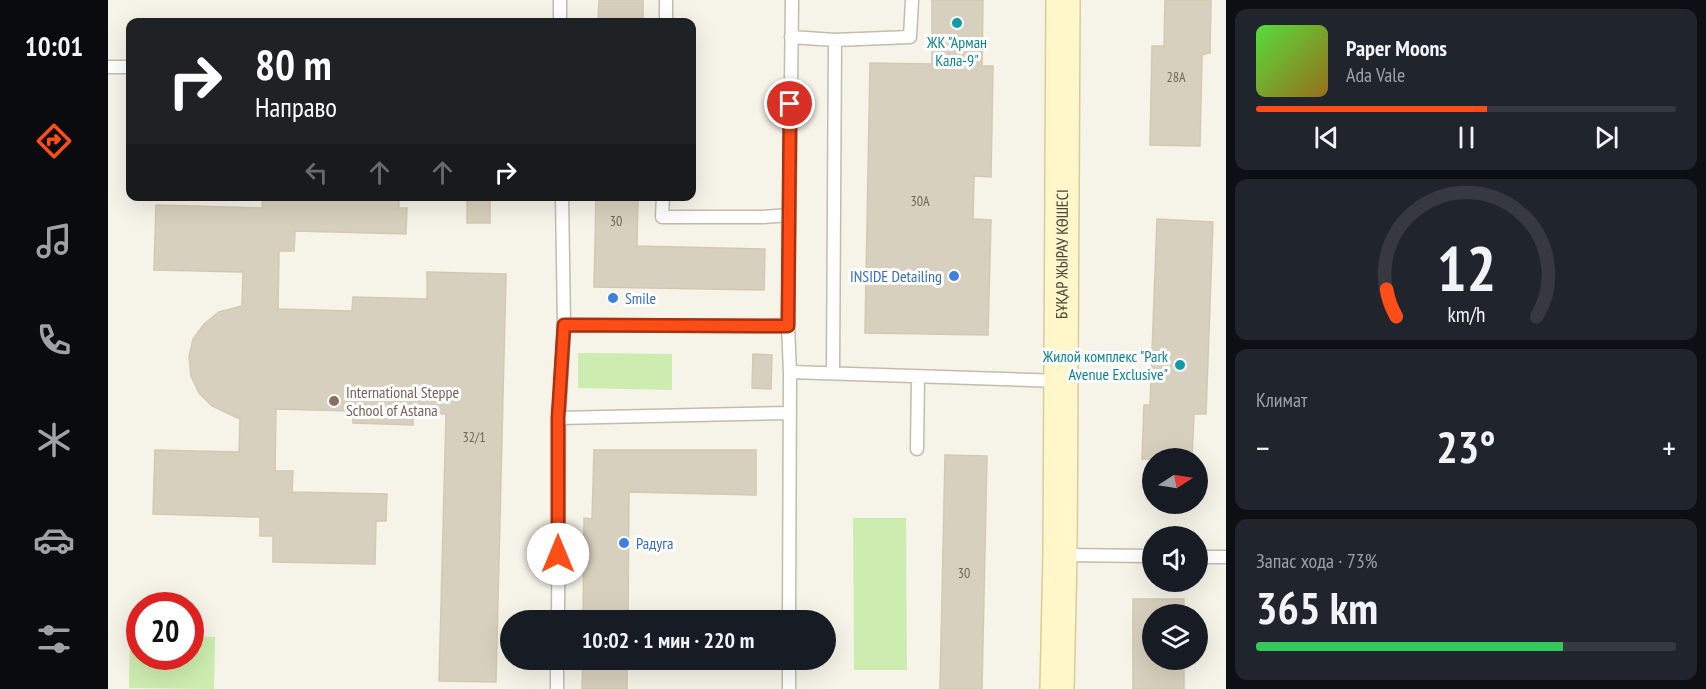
<!DOCTYPE html>
<html lang="ru">
<head>
<meta charset="utf-8">
<style>
	body { margin:0; font-family:"PT Sans Narrow",sans-serif; background:#20242c; color:#f1f3f6; height:100vh; display:flex; flex-direction:column; font-size:22px; white-space:nowrap }
	* { box-sizing:border-box; margin:0 }
	p { font-size:20px; color:#9ea1a6 }
	.icon { flex:none; width:33px; height:33px; fill:none; stroke:currentColor; stroke-width:2; stroke-linecap:round; stroke-linejoin:round }
	.map { position:relative; flex:1; overflow:hidden }
	.side { display:flex; flex-direction:column; gap:9px; padding:9px; background:#0d0f14; width:480px }
	.side>* { flex:none }
	.banner { position:absolute; left:18px; top:18px; width:570px; height:183px; border-radius:12px; box-shadow:0 6px 24px #0002; background:#202124; color:#fff; overflow:hidden }
	.needle { width:39px; rotate:78deg }
	.tools { position:absolute; left:1034px; top:448px; display:grid; gap:12px }
	.tools a { display:grid; place-items:center; width:66px; height:66px; border-radius:50%; background:#171b24; box-shadow:0 6px 24px #0002; font-size:30px }
	.speed { position:absolute; left:18px; top:592px; display:flex; gap:12px; font-size:30px; font-weight:700; text-align:center }
	.speed>* { display:grid; place-content:center; width:78px; height:78px; border-radius:50%; background:#171b24; box-shadow:0 6px 24px #0002; line-height:1 }
	.speed .limit { border:9px solid #d22; background:#fff; color:#111 }
	.pin { position:absolute; display:grid; place-items:center; width:51px; height:51px; color:#fff; margin:-26px; border:3px solid #fff; border-radius:50%; box-shadow:0 2px 6px #0007 }
	.me { position:absolute; width:66px; margin:-33px; rotate:0deg; stroke-linejoin:round; filter:drop-shadow(0 0 4px #0008) }
	.turn { display:flex; align-items:center; gap:21px; height:126px; padding:0 30px; font-size:27px }
	.turn .icon { width:78px; height:78px; stroke-width:2.5 }
	.turn b { display:block; font-size:42px; line-height:51px }
	.lanes { display:flex; align-items:center; height:57px; padding:0 30px; background:#0003; justify-content:center; gap:30px; direction:ltr }
	.lanes .off { opacity:.35 }
	.big { font-size:45px; font-weight:600; line-height:1.1 }
	.side .widget { flex:1; display:flex; flex-direction:column; justify-content:center; gap:9px; min-width:0; padding:0 21px; border-radius:12px; background:#20242c }
	.side .dial { align-items:center; gap:0 }
	.dial svg { height:156px; overflow:visible; fill:none; stroke:#363941; stroke-width:7; stroke-linecap:round; text-anchor:middle }
	.dial text { fill:#f1f3f6; stroke:none }
	.song { display:flex; align-items:center; gap:18px }
	.cover { width:72px; height:72px; border-radius:9px; background:linear-gradient(135deg,hsl(110 70% 55%),hsl(40 70% 35%)) }
	.played { height:6px; border-radius:3px; background:linear-gradient(90deg,#ff4d17 55%,#363941 55%) }
	.keys { display:flex; justify-content:space-around; direction:ltr }
	.heat { display:flex; justify-content:space-between; align-items:center; font-size:33px; direction:ltr }
	.charge { height:9px; border-radius:4px; background:linear-gradient(90deg,#34c759 73%,#363941 0) }
	.trip { position:absolute; left:392px; top:610px; width:336px; height:60px; border-radius:30px; background:#171b24; box-shadow:0 6px 24px #0002; font-weight:600; line-height:60px; text-align:center }
	main { display:flex; flex:1; min-height:0 }
	.menu { display:flex; flex-direction:column; width:108px; justify-content:space-around; align-items:center; background:#090b0e; color:#9ea1a6 }
	.menu .icon { width:42px; height:42px }
	.menu .selected { color:#ff4d17 }
	.menu b { font-size:27px; color:#f1f3f6 }
	.map>svg:first-child { display:block }
	.green { fill:#ccedaf }
	.building { fill:#d8d0be; stroke:#d4c9b0; stroke-width:1.5 }
	.lines { fill:none; stroke-linecap:round; stroke-linejoin:round }
	.lane-casing { stroke:#c2bcab; stroke-width:15 }
	.secondary-casing { stroke:#d9cc96; stroke-width:36 }
	.lane { stroke:#fff; stroke-width:12 }
	.secondary { stroke:#fff6ca; stroke-width:33 }
	.route-casing { stroke:#a6320f; stroke-width:15 }
	.route { stroke:#ff4d17; stroke-width:10 }
	.culture-dot { fill:#0f9aa8; stroke:#fff; stroke-width:2 }
	.shop-dot { fill:#3f7fe0; stroke:#fff; stroke-width:2 }
	.education-dot { fill:#8d6e63; stroke:#fff; stroke-width:2 }
	.labels { text-anchor:middle; dominant-baseline:central; stroke-width:6; stroke-linejoin:round; paint-order:stroke }
	.number-label { font-size:14px; fill:#6e6759 }
	.culture-label { font-size:16px; fill:#0d838f; stroke:#fff }
	.street-label { font-size:16px; fill:#4a4437; stroke:#fff }
	.shop-label { font-size:16px; fill:#366cbe; stroke:#fff; text-anchor:start }
	.education-label { font-size:16px; fill:#785e54; stroke:#fff; text-anchor:start }
</style>
</head>
<body>
<main>
<nav class="menu">
<b>10:01</b>
<svg class="icon selected" aria-label="directions" viewBox="0 0 24 24"><path d="M12 3l9 9-9 9-9-9zM9 14v-3h6M13 9l2 2-2 2"/></svg>
<svg class="icon" aria-label="music" viewBox="0 0 24 24"><path d="M9 18V5l10-2v13"/><circle cx="6" cy="18" r="3"/><circle cx="16" cy="16" r="3"/></svg>
<svg class="icon" aria-label="phone" viewBox="0 0 24 24"><path d="M5 4h4l2 5-3 2q2 4 5 5l2-3 5 2v4C11 20 4 13 5 4z"/></svg>
<svg class="icon" aria-label="climate" viewBox="0 0 24 24"><path d="M12 3v18M4 7l16 10M4 17L20 7"/></svg>
<svg class="icon" aria-label="car" viewBox="0 0 24 24"><path d="M5 17H2v-5l4-1 3-4h7l3 4 3 1v5h-3M9 17h6M6 11h13"/><circle cx="7" cy="17" r="2"/><circle cx="17" cy="17" r="2"/></svg>
<svg class="icon" aria-label="filters" viewBox="0 0 24 24"><path d="M4 7h16M4 17h16"/><circle cx="9" cy="7" r="2"/><circle cx="15" cy="17" r="2"/></svg>
</nav>
<div class="map">
<svg width="1118" height="689" viewBox="0 0 1118 689">
	<rect width="100%" height="100%" fill="#f6f3e9"/>
	<path class="green" d="M470,353L564,354V390L470,388Z
		M745,518H798L799,670H746Z
		M22,635H31L32,657H82L83,636L107,637L106,689L21,688Z"/>
	<path class="building" d="M491,0H535V22H490Z
		M824,0H875L874,66H885L883,177L866,176L865,219L883,220L880,335L757,333L762,63L824,64Z
		M1057,0H1103L1102,53L1094,55L1092,146L1042,145L1044,46H1056Z
		M155,196H291V208H299L298,234L187,231L186,251H171L170,309L244,311L245,297L319,299V272L398,274L388,682L331,681L338,414L305,413V425L245,423V411L168,409L167,471H185L184,492L279,494L278,521H268L267,564L165,562V536H152V517L45,514L47,450L131,452L132,419L104,406L91,393L83,376L81,357L85,339L96,324L111,312L134,306L135,272L46,270L48,205L154,208Z
		M359,196H382V223H359Z
		M488,196H530L529,246L657,249L656,290L486,287Z
		M1049,219L1105,222L1098,414H1086L1084,459H1034L1036,405H1042Z
		M645,354L664,355L663,389L644,388Z
		M486,450H648V495L521,492L520,621H475L476,518L484,519Z
		M837,455L879,456L874,689H832Z
		M1025,599H1076V615H1044V660H1076V689H1025Z
		M475,660H519V689H474Z"/>
	<g class="lines">
		<defs>
			<path id="lane" d="M452,22V0
				M558,22V0
				M683,37L727,40L802,37L804,0
				M0,67H22
				M555,196L554,217H655L681,215
				M456,325L680,326
				M682,372L952,381
				M725,373L727,40
				M451,418L682,413
				M809,449L810,377
				M953,555L1044,556
				M1089,557H1118
				M450,621L451,418L456,325L454,196
				M681,621L682,372L680,326L684,0
				M449,689V660
				M681,689V660"/>
			<g id="secondary">
				<path id="s1" d="M949,689L952,555L955,0"/>
			</g>
		</defs>
		<use href="#lane" class="lane-casing"/>
		<use href="#secondary" class="secondary-casing"/>
		<use href="#lane" class="lane"/>
		<use href="#secondary" class="secondary"/>
	</g>
	<g class="lines">
		<defs>
			<path id="route" d="M450,554V418L456,325L680,326L682,104"/>
		</defs>
		<use href="#route" class="route-casing"/>
		<use href="#route" class="route"/>
	</g>
	<g class="culture-dot">
		<circle cx="849" cy="23" r="6"/>
		<circle cx="1072" cy="365" r="6"/>
	</g>
	<g class="shop-dot">
		<circle cx="846" cy="276" r="6"/>
		<circle cx="505" cy="298" r="6"/>
		<circle cx="516" cy="543" r="6"/>
	</g>
	<circle class="education-dot" cx="226" cy="401" r="6"/>
	<g class="labels">
		<g class="number-label">
			<text x="1068" y="77">28А</text>
			<text x="812" y="201">30А</text>
			<text x="508" y="221">30</text>
			<text x="366" y="437">32/1</text>
			<text x="856" y="573">30</text>
		</g>
		<g class="culture-label">
			<text x="849" y="42">ЖК "Арман<tspan x="849" dy="18">Кала-9"</tspan></text>
			<text x="1060" y="356" text-anchor="end">Жилой комплекс "Park<tspan x="1060" dy="18">Avenue Exclusive"</tspan></text>
		</g>
		<g class="street-label">
			<text stroke="none"><textPath href="#s1" startOffset="435">БҰҚАР ЖЫРАУ КӨШЕСІ</textPath></text>
		</g>
		<g class="shop-label">
			<text x="834" y="276" text-anchor="end">INSIDE Detailing</text>
			<text x="517" y="298">Smile</text>
			<text x="528" y="543">Радуга</text>
		</g>
		<g class="education-label">
			<text x="238" y="392">International Steppe<tspan x="238" dy="18">School of Astana</tspan></text>
		</g>
	</g>
</svg>
<div class="tools">
<a><svg class="needle" viewBox="-14 -14 28 28"><path d="M0-13l5 13h-10z" fill="#e53935"/><path d="M0 13l5-13h-10z" fill="#9ea1a6"/></svg></a>
<a><svg class="icon" aria-label="sound" viewBox="0 0 24 24"><path d="M4 9h4l5-4v14l-5-4H4zM17 9q2 3 0 6"/></svg></a>
<a><svg class="icon" aria-label="layers" viewBox="0 0 24 24"><path d="M12 4l9 5-9 5-9-5zM3 14l9 5 9-5"/></svg></a>
</div>
<div class="speed"><div class="limit">20</div></div>
<div class="pin" style="left:682px;top:104px;background:#d93025"><svg class="icon" aria-label="arrive" viewBox="0 0 24 24"><path d="M6 21V4h12l-3 4 3 4H6"/></svg></div>
<svg class="me" style="left:450px;top:554px" viewBox="-20 -20 40 40"><circle r="19" fill="#fff"/><path d="M0-13L10 11 0 6-10 11z" fill="#ff4d17"/></svg>
<div class="trip">10:02 · 1 мин · 220 m</div>
<div class="banner">
<div class="turn"><svg class="icon" aria-label="right" viewBox="0 0 24 24"><path d="M7 20v-9h11M14 6l5 5-5 5"/></svg><div><b>80 m</b>Направо</div></div>
<div class="lanes"><svg class="icon off" aria-label="left" viewBox="0 0 24 24"><path d="M17 20v-9H6M10 6l-5 5 5 5"/></svg><svg class="icon off" aria-label="ahead" viewBox="0 0 24 24"><path d="M12 20V5M6 11l6-6 6 6"/></svg><svg class="icon off" aria-label="ahead" viewBox="0 0 24 24"><path d="M12 20V5M6 11l6-6 6 6"/></svg><svg class="icon" aria-label="right" viewBox="0 0 24 24"><path d="M7 20v-9h11M14 6l5 5-5 5"/></svg></div>
</div>
</div>
<section class="side">
<div class="widget">
<div class="song"><i class="cover"></i><div><b>Paper Moons</b><p>Ada Vale</p></div></div>
<div class="played"></div>
<div class="keys"><svg class="icon" aria-label="previous" viewBox="0 0 24 24"><path d="M18 5L8 12l10 7zM5 5v14"/></svg><svg class="icon" aria-label="pause" viewBox="0 0 24 24"><path d="M8 5v14M16 5v14"/></svg><svg class="icon" aria-label="next" viewBox="0 0 24 24"><path d="M6 5l10 7-10 7zM19 5v14"/></svg></div>
</div>
<div class="widget dial"><svg viewBox="0 0 100 80">
<path d="M14 69A42 42 0 1 1 86 69"/>
<path d="M14 69A42 42 0 0 1 9 55" stroke="#ff4d17"/>
<text x="50" y="56" font-size="32" font-weight="700">12</text>
<text x="50" y="72" font-size="11">km/h</text>
</svg></div>
<div class="widget"><p>Климат</p>
<div class="heat"><a>−</a><b class="big">23°</b><a>+</a></div>
</div>
<div class="widget"><p>Запас хода · 73%</p><b class="big">365 km</b><div class="charge"></div></div>
</section>
</main>
</body>
</html>
